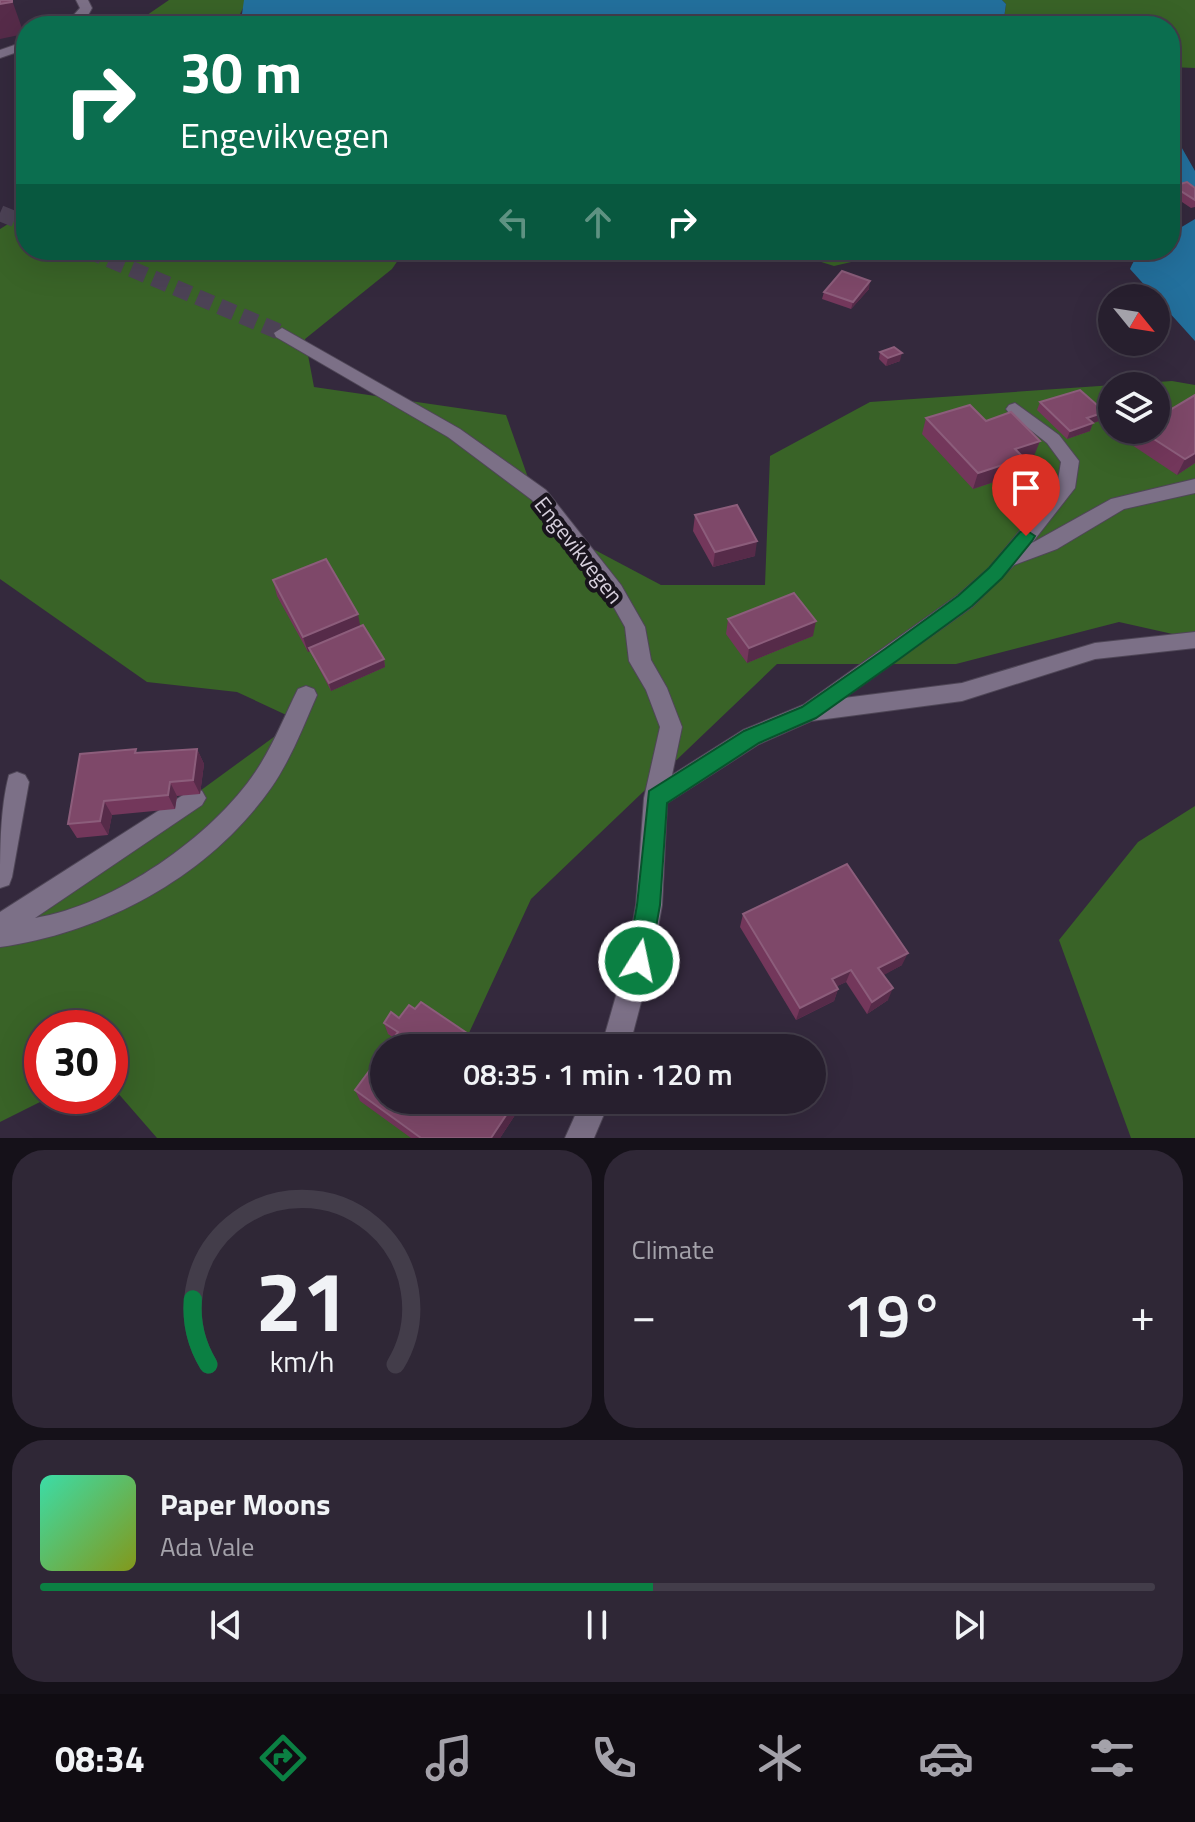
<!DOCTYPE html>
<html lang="en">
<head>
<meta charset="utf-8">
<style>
	body { margin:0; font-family:"Titillium Web",sans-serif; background:#2f2736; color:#f1f3f6; height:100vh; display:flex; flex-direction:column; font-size:30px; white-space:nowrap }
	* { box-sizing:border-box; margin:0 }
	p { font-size:26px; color:#a4a2aa }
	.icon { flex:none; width:44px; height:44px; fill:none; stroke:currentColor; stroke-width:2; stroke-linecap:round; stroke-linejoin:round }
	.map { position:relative; height:1138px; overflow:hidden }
	.sheet { display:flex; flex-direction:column; gap:12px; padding:12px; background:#151119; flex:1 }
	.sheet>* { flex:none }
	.hud { position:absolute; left:16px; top:16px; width:1164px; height:244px; border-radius:32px; box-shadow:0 8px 32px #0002,0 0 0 2px #433d4a; background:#0b6e4f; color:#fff; overflow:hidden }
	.needle { width:52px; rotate:120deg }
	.fabs { position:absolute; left:1098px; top:284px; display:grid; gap:16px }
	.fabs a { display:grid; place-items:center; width:72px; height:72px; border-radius:50%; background:#271f2e; box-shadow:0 8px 32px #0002,0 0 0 2px #433d4a; font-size:40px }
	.speed { position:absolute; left:24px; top:1010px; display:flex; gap:16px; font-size:40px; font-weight:700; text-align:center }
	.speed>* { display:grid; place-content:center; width:104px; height:104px; border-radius:50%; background:#271f2e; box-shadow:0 8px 32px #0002,0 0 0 2px #433d4a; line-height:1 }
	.speed .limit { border:12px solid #d22; background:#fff; color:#111 }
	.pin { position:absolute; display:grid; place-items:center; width:68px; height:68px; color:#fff; margin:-82px -34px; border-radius:50% 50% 50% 0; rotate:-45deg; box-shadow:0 0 8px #0007 }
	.pin .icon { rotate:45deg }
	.me { position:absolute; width:88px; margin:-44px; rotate:10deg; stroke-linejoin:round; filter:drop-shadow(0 0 6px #0008) }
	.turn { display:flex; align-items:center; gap:28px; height:168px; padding:0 32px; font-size:36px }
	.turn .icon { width:104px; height:104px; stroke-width:2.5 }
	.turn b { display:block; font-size:56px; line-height:68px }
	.lanes { display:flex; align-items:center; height:76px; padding:0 32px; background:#0003; justify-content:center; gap:40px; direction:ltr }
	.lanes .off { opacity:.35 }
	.big { font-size:60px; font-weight:600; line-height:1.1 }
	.sheet .tile { flex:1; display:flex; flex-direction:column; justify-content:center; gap:12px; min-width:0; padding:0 28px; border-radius:32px; background:#2f2736 }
	.sheet .dial { align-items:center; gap:0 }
	.dial svg { height:208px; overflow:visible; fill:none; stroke:#433d4a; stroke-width:7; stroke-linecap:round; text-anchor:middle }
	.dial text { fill:#f1f3f6; stroke:none }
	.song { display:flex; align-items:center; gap:24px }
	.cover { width:96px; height:96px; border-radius:12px; background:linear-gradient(135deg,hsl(160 70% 55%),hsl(70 70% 35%)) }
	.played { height:8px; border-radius:4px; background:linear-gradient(90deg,#0b8043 55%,#433d4a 55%) }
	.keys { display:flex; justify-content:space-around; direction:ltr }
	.heat { display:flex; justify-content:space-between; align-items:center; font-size:44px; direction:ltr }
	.sheet .tiles { flex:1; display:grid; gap:12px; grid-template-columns:1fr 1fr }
	.tile:last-child { grid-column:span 2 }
	.trip { position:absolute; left:370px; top:1034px; width:456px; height:80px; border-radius:40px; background:#271f2e; box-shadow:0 8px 32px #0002,0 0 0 2px #433d4a; font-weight:600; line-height:80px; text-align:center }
	.tabs { display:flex; height:128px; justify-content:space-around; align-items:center; background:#100c12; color:#a4a2aa }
	.tabs .icon { width:56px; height:56px }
	.tabs .active { color:#0b8043 }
	.tabs b { font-size:36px; color:#f1f3f6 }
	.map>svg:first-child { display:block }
	.forest { fill:#396327; fill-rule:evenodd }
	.water { fill:#23709d }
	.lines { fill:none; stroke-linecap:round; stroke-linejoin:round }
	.minor-tunnel { stroke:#4c4255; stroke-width:16; stroke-dasharray:16 8; stroke-linecap:butt }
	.minor-casing { stroke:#4f4657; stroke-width:2 }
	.minor { fill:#7c7087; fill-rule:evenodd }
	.wall { fill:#73375b }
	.shaded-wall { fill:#562b49 }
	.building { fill:#7e4869; stroke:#8c5d7b; stroke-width:2 }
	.route { fill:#0b8043; stroke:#07532c; stroke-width:2 }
	.labels { text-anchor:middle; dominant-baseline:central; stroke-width:8; stroke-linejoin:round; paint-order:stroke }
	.street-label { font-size:22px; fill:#d6cfdc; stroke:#19141d }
</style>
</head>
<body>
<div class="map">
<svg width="1195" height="1138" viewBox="0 0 1195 1138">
	<rect width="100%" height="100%" fill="#34293d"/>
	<path class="forest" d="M169,0H244L245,4L234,26H119L134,24Z
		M1002,0H1195V68L1170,67V26H986L1004,18L1006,4Z
		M26,213V250H405L392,269L305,339L314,387L506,415L544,523L661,585H765L770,456L870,402L1172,381L1195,385V639L1119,622L956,664H777L531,899L462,1048H384V1100L420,1138H157L110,1084V1028H42V1096H52L0,1122V937L297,720L237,692L147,682L0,579V229ZM1112,386H1156V430H1112Z
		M783,250H903L834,266Z
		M1195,806V1138H1131L1059,940L1138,842Z"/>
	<path class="water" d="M244,0H1002L1006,4L1004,18C981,28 943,33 919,21L834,26H234L242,14Z
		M1170,127L1195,171V191L1170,189Z
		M1195,219V341L1130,269C1139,248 1149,250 1170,250V234Z"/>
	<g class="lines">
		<path class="minor-tunnel" d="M0,213L26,224
			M87,250L282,333"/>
		<defs>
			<path id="minor" d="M76,0H88L92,8C85,22 80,26 64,26L80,8Z
				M26,41V49L0,58V50Z
				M282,328L460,429L546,490L621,585L645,627L651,660L667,688L682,727L672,775L743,730L803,705L958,595L989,568L1057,486L1061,462L1047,443L1009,413L1006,409L1009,405L1015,403L1059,435L1079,461L1075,488L1032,543L1111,499L1195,479V493L1124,509L1057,549L1014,565L972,607L844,698L962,683L1095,643L1195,632V648L1095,659L962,701L811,721L759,744L667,803L662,905L652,961L629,1048H601L626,961L636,905L644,798L660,727L646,690L629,661L625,627L607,595L532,500L448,437L276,337L274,333Z
				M306,686L314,689L317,695C303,727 291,759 271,788C209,876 105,932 0,947V912L194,788L202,791L206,798L202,805L35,918C114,905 212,837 256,771C274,744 284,717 298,689Z
				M17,772L25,775L29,782L12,877L9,885L0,888C0,853 0,808 9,775Z
				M582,1100H610L594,1138H565Z"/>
		</defs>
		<use href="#minor" class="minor-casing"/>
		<use href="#minor" class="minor"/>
	</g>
	<path class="wall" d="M1173,186L1195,188V207L1191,208L1170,194Z
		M869,289L851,309L822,299L824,292Z
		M880,352L900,361L886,366L879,359Z
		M1195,395V463L1177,475L1123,439L1126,430H1156L1158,417Z
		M1040,402L1105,412L1102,420L1093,423L1090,431L1067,439L1037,410Z
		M926,418L986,421L1034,456L1023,460L1018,474L973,489L922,434Z
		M695,515L755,556L713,567L693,531Z
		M273,580L361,626L384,659L385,667L331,691L310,651L308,652L277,596Z
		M728,619L813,636L747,663L726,634Z
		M197,749L204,764L200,794L177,796L175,809L112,815L108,835L77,838L68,824L138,752Z
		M743,914L902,965L883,975L888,1000L867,1014L846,982L837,986L838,989L834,1001L796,1020L740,927Z
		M415,1009L394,1038L388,1034L384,1023L399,1018Z
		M355,1090L384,1100H525L500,1138H411L360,1101Z"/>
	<path class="shaded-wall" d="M12,0L24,34L0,39V4Z
		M870,281L869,289L851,309L853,302Z
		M902,353L900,361L886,366L888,358Z
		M1105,412L1102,420L1084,426L1087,418Z
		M1093,423L1090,431L1067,439L1070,431Z
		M1040,441L1034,456L1023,460L1018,474L973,489L978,473L1015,449Z
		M1195,453V463L1177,475L1185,459Z
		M757,541L755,556L713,567L715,552Z
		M358,614L361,630L308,652L303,637Z
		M816,621L813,636L747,663L749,648Z
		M384,659L385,667L331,691L329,683Z
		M197,749L204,764L200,794L193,780Z
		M170,782L177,796L175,809L168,795Z
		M104,801L112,815L108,835L100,821Z
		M908,953L902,965L873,981L878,968Z
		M851,970L846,982L827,991L832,979Z
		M893,988L888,1000L867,1014L872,1002Z
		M838,989L834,1001L796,1020L800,1008Z
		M516,1100H525L500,1138H491Z"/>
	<path class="building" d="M0,0H12V2L0,4Z
		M1187,182L1195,188V200L1173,186Z
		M842,271L870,281L853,302L824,292Z
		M894,347L902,353L888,358L880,352Z
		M1080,390L1105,412L1087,418L1093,423L1070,431L1040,402Z
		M1195,395V453L1185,459L1140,430H1156V416L1158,417Z
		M970,405L986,421L1011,412L1040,441L1015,449L1024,458L978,473L926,418Z
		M737,505L757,541L715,552L695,515Z
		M326,559L358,614L303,637L273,580Z
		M794,593L816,621L749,648L728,619Z
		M363,625L384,659L329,683L309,648Z
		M136,749L135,753L197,749L193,780L170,782L168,795L104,801L100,821L68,824L80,754Z
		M847,864L908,953L878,968L893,988L872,1002L851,970L832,979L838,989L800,1008L743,914Z
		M421,1002L489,1048H386L398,1032L384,1023L391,1012L399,1018L409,1005L415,1009Z
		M384,1051V1100H516L491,1138H421L355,1090Z"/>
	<path class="route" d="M1026,530L1035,536L1032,541L1002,578L972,606L898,660L816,718L759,743L667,803L660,905L650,961L647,969L639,972L630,969L627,961L637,905L649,791L744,731L802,707L885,649L958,596L989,568L1020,532Z"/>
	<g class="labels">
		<g class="street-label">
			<text transform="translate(579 550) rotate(52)">Engevikvegen</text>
		</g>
	</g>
</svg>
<div class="fabs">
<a><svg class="needle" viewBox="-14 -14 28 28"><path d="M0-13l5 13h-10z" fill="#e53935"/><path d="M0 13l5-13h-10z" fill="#a4a2aa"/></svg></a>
<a><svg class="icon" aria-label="layers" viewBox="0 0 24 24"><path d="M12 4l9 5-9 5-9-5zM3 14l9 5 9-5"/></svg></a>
</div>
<div class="speed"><div class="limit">30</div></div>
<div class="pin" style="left:1026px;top:536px;background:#d93025"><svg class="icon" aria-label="arrive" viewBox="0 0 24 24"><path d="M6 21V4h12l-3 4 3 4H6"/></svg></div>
<svg class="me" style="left:639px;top:961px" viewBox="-20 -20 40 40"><circle r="17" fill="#0b8043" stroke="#fff" stroke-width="3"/><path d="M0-11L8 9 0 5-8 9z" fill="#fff"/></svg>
<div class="trip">08:35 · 1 min · 120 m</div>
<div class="hud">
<div class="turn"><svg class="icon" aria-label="right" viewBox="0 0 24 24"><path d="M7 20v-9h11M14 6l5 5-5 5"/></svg><div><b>30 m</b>Engevikvegen</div></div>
<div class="lanes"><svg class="icon off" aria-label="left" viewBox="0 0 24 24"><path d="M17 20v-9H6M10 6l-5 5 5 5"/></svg><svg class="icon off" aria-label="ahead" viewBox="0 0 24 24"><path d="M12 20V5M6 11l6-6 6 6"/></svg><svg class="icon" aria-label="right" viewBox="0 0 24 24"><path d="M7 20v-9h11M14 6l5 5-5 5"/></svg></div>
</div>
</div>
<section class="sheet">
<div class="tiles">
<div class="tile dial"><svg viewBox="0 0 100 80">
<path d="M14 69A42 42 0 1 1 86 69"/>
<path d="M14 69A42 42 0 0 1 8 44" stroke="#0b8043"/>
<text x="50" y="56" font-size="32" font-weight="700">21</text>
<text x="50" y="72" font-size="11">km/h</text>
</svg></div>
<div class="tile"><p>Climate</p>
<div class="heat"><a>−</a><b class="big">19°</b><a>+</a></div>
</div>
<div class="tile">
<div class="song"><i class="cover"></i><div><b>Paper Moons</b><p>Ada Vale</p></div></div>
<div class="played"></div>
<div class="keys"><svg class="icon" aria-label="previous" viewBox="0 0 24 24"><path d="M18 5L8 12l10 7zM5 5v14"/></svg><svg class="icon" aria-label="pause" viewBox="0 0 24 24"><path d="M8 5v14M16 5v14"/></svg><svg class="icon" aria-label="next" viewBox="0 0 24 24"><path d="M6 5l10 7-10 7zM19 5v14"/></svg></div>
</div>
</div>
</section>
<nav class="tabs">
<b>08:34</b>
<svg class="icon active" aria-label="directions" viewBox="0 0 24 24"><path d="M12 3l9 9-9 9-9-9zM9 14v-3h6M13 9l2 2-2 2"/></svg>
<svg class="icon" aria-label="music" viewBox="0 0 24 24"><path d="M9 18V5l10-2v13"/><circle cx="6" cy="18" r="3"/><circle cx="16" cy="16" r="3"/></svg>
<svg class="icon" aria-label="phone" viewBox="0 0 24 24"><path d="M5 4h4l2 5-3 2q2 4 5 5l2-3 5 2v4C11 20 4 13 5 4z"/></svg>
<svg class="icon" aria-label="climate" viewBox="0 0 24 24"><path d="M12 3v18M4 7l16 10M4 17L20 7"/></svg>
<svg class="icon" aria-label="car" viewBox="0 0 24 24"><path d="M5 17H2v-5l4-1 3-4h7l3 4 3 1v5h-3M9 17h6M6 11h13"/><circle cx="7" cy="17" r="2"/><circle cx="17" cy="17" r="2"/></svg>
<svg class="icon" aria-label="filters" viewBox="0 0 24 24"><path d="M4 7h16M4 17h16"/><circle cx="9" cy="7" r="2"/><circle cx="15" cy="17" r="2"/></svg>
</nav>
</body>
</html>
